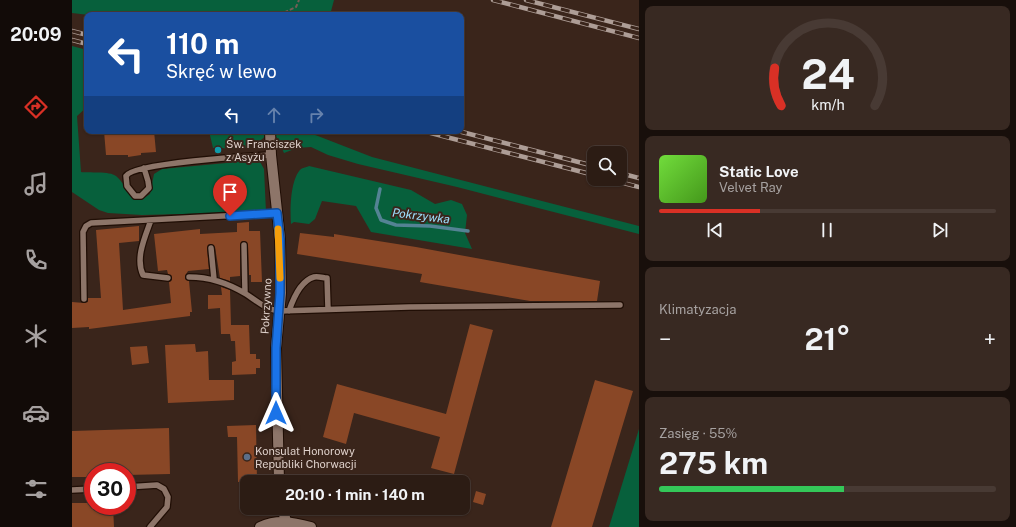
<!DOCTYPE html>
<html lang="pl">
<head>
<meta charset="utf-8">
<style>
	body { margin:0; font-family:"Public Sans",sans-serif; background:#382922; color:#f1f3f6; height:100vh; display:flex; flex-direction:column; font-size:15px; white-space:nowrap }
	* { box-sizing:border-box; margin:0 }
	p { font-size:13px; color:#a6a1a0 }
	.icon { flex:none; width:22px; height:22px; fill:none; stroke:currentColor; stroke-width:2; stroke-linecap:round; stroke-linejoin:round }
	.map { position:relative; flex:1; overflow:hidden }
	.details { display:flex; flex-direction:column; gap:6px; padding:6px; background:#180f0b; width:377px }
	.details>* { flex:none }
	.guide { position:absolute; left:12px; top:12px; width:380px; height:122px; border-radius:8px; box-shadow:0 1px 3px #0004,0 0 0 1px #483a34; background:#1a4fa0; color:#fff; overflow:hidden }
	.controls { position:absolute; left:515px; top:146px; display:grid; gap:8px }
	.controls a { display:grid; place-items:center; width:40px; height:40px; border-radius:8px; background:#2c1c14; box-shadow:0 1px 3px #0004,0 0 0 1px #483a34; font-size:20px }
	.speed { position:absolute; left:12px; top:463px; display:flex; gap:8px; font-size:20px; font-weight:700; text-align:center }
	.speed>* { display:grid; place-content:center; width:52px; height:52px; border-radius:50%; background:#2c1c14; box-shadow:0 1px 3px #0004,0 0 0 1px #483a34; line-height:1 }
	.speed .limit { border:6px solid #d22; background:#fff; color:#111 }
	.pin { position:absolute; display:grid; place-items:center; width:34px; height:34px; color:#fff; margin:-41px -17px; border-radius:50% 50% 50% 0; rotate:-45deg; box-shadow:0 0 4px #0007 }
	.pin .icon { rotate:45deg }
	.me { position:absolute; width:44px; margin:-22px; rotate:0deg; stroke-linejoin:round; filter:drop-shadow(0 0 3px #0008) }
	.turn { display:flex; align-items:center; gap:14px; height:84px; padding:0 16px; font-size:18px }
	.turn .icon { width:52px; height:52px; stroke-width:2.5 }
	.turn b { display:block; font-size:28px; line-height:34px }
	.lanes { display:flex; align-items:center; height:38px; padding:0 16px; background:#0003; justify-content:center; gap:20px; direction:ltr }
	.lanes .off { opacity:.35 }
	.big { font-size:30px; font-weight:700; line-height:1.1 }
	.details .tile { flex:1; display:flex; flex-direction:column; justify-content:center; gap:6px; min-width:0; padding:0 14px; border-radius:8px; background:#382922 }
	.details .dial { align-items:center; gap:0 }
	.dial svg { height:104px; overflow:visible; fill:none; stroke:#483a34; stroke-width:7; stroke-linecap:round; text-anchor:middle }
	.dial text { fill:#f1f3f6; stroke:none }
	.song { display:flex; align-items:center; gap:12px }
	.cover { width:48px; height:48px; border-radius:6px; background:linear-gradient(135deg,hsl(100 70% 55%),hsl(100 70% 35%)) }
	.played { height:4px; border-radius:2px; background:linear-gradient(90deg,#d93025 30%,#483a34 30%) }
	.keys { display:flex; justify-content:space-around; direction:ltr }
	.heat { display:flex; justify-content:space-between; align-items:center; font-size:22px; direction:ltr }
	.charge { height:6px; border-radius:3px; background:linear-gradient(90deg,#34c759 55%,#483a34 0) }
	.trip { position:absolute; left:168px; top:475px; width:230px; height:40px; border-radius:8px; background:#2c1c14; box-shadow:0 1px 3px #0004,0 0 0 1px #483a34; font-weight:700; line-height:40px; text-align:center }
	main { display:flex; flex:1; min-height:0 }
	.dock { display:flex; flex-direction:column; width:72px; justify-content:space-around; align-items:center; background:#120b08; color:#a6a1a0 }
	.dock .icon { width:28px; height:28px }
	.dock .active { color:#d93025 }
	.dock b { font-size:18px; color:#f1f3f6 }
	.map>svg:first-child { display:block }
	.green { fill:#07603c }
	.lines { fill:none; stroke-linecap:round; stroke-linejoin:round }
	.stream { stroke:#548394; stroke-width:3.5 }
	.building { fill:#894726 }
	.service-casing { stroke:#200e05; stroke-width:8 }
	.minor-casing { stroke:#200e05; stroke-width:12 }
	.tertiary-casing { stroke:#200e05; stroke-width:12 }
	.path { stroke:#725f56; stroke-width:2; stroke-dasharray:4 2; stroke-linecap:butt }
	.service { stroke:#8d7569; stroke-width:5.5 }
	.minor { stroke:#8d7569; stroke-width:10 }
	.tertiary { stroke:#8d7569; stroke-width:10 }
	.rail-casing { stroke:#ad9d96; stroke-width:4.5 }
	.rail { stroke:#3a251b; stroke-width:3; stroke-dasharray:9; stroke-linecap:butt }
	.route-casing { stroke:#114b97; stroke-width:10 }
	.route { stroke:#1a73e8; stroke-width:7 }
	.slow { stroke:#f59e0b; stroke-width:7 }
	.culture-dot { fill:#0f9aa8; stroke:#3a251b; stroke-width:1.5 }
	.service-dot { fill:#5c6f8a; stroke:#3a251b; stroke-width:1.5 }
	.labels { text-anchor:middle; dominant-baseline:central; stroke-width:4; stroke-linejoin:round; paint-order:stroke }
	.poi-label { font-size:11px; fill:#dfd1cb; stroke:#3a251b; text-anchor:start }
	.street-label { font-size:11px; fill:#dfd1cb; stroke:#3a251b }
	.water-label { font-size:12px; font-style:italic; fill:#9de0fe; stroke:#3a251b }
</style>
</head>
<body>
<main>
<nav class="dock">
<b>20:09</b>
<svg class="icon active" aria-label="directions" viewBox="0 0 24 24"><path d="M12 3l9 9-9 9-9-9zM9 14v-3h6M13 9l2 2-2 2"/></svg>
<svg class="icon" aria-label="music" viewBox="0 0 24 24"><path d="M9 18V5l10-2v13"/><circle cx="6" cy="18" r="3"/><circle cx="16" cy="16" r="3"/></svg>
<svg class="icon" aria-label="phone" viewBox="0 0 24 24"><path d="M5 4h4l2 5-3 2q2 4 5 5l2-3 5 2v4C11 20 4 13 5 4z"/></svg>
<svg class="icon" aria-label="climate" viewBox="0 0 24 24"><path d="M12 3v18M4 7l16 10M4 17L20 7"/></svg>
<svg class="icon" aria-label="car" viewBox="0 0 24 24"><path d="M5 17H2v-5l4-1 3-4h7l3 4 3 1v5h-3M9 17h6M6 11h13"/><circle cx="7" cy="17" r="2"/><circle cx="17" cy="17" r="2"/></svg>
<svg class="icon" aria-label="filters" viewBox="0 0 24 24"><path d="M4 7h16M4 17h16"/><circle cx="9" cy="7" r="2"/><circle cx="15" cy="17" r="2"/></svg>
</nav>
<div class="map">
<svg width="567" height="527" viewBox="0 0 567 527">
	<rect width="100%" height="100%" fill="#3a251b"/>
	<path class="green" d="M0,0H262L258,15H17L0,13Z
		M0,46L15,50V107L5,116L9,172C16,173 38,171 44,176C53,183 55,196 69,200L78,194L82,174L90,169L187,160L192,169L194,212L70,215L36,213L27,210L0,192Z
		M137,131H233L300,157L567,226V234L385,187L286,164L256,155L239,147L225,148L212,153L205,138L201,134L194,135C179,153 162,148 141,148Z
		M237,166L339,190L363,204L379,200L390,204L395,215L393,233L400,249L299,232L284,206L250,201L243,219L237,224L222,222L219,224C218,211 218,179 229,169C230,168 235,167 237,166Z
		M567,429V527H537Z"/>
	<g class="lines">
		<path class="stream" d="M308,189L304,208L309,220L324,225L358,226L396,231"/>
	</g>
	<path class="building" d="M32,131H82L84,152L69,153V155L56,157V155H34Z
		M177,222V231H188L190,282H179V275H177L176,245L174,242L170,241L168,245V276L158,277V281L148,278L143,247L138,244L135,248L137,269L116,271L113,276V279L117,281L120,312H118V316L17,329V327L0,328V302L12,303L16,302V298H29L24,230L67,226V241L47,243L51,310L99,303L97,282L100,280V277L96,274L95,270L86,271L82,234L128,229V234L165,232V223Z
		M228,233L262,237V234L344,247L528,281L525,301H458L348,282L350,274L225,254Z
		M149,287L158,290L159,325H177L178,354H184V359H188V368H184V374L160,375V362L164,361L163,341H159L158,334H149L148,308L136,309V295H150Z
		M398,324L421,330L382,474L359,468L368,437L282,413L274,444L251,437L265,384L374,414Z
		M123,344L124,352L136,351L137,380H162V400L96,403L93,345Z
		M75,346L77,363L60,365L58,347Z
		M523,380L561,391L520,527H479Z
		M184,425L185,481L166,482L165,437H156L155,426Z
		M97,428L98,474L55,475V472H21V477H0V431Z
		M404,491L414,494L411,505L401,502Z
		M0,503H21V506H41L42,527H0Z"/>
	<g class="lines">
		<defs>
			<path id="service" d="M72,168L76,181L77,188L69,196H63L55,186L54,176C60,163 180,156 199,155
				M79,220C73,237 63,258 71,275L96,278
				M172,245L173,293
				M139,248L142,279
				M117,277C137,277 156,283 174,294C185,301 193,309 207,311L337,307L548,305
				M12,299L11,232L14,226L19,223L205,213
				M217,311C221,299 228,281 242,277C246,276 252,278 255,278L256,309
				M55,487L85,485L92,489L96,497L95,507L78,527
				M0,490L21,489"/>
			<path id="minor" d="M198,131L199,155L208,239L209,293L204,348L207,482
				M210,508L214,521"/>
			<path id="tertiary" d="M188,527C206,519 220,522 239,527"/>
		</defs>
		<use href="#service" class="service-casing"/>
		<use href="#minor" class="minor-casing"/>
		<use href="#tertiary" class="tertiary-casing"/>
		<path class="path" d="M207,15L224,7L227,0"/>
		<use href="#service" class="service"/>
		<use href="#minor" class="minor"/>
		<use href="#tertiary" class="tertiary"/>
		<defs>
			<path id="rail" d="M421,0L567,38
				M454,0L567,29
				M0,31L15,35
				M0,40L15,44
				M351,131L522,175
				M386,131L522,166
				M548,173L567,178
				M536,179L567,187"/>
		</defs>
		<use href="#rail" class="rail-casing"/>
		<use href="#rail" class="rail"/>
	</g>
	<g class="lines">
		<defs>
			<path id="route" d="M158,216L205,213L208,239V293L204,348V413"/>
		</defs>
		<use href="#route" class="route-casing"/>
		<use href="#route" class="route"/>
		<path class="slow" d="M206,229L208,278"/>
	</g>
	<circle class="culture-dot" cx="146" cy="150" r="4"/>
	<circle class="service-dot" cx="175" cy="457" r="4"/>
	<g class="labels">
		<g class="poi-label">
			<text x="154" y="144">Św. Franciszek<tspan x="154" dy="13">z Asyżu</tspan></text>
			<text x="183" y="451">Konsulat Honorowy<tspan x="183" dy="13">Republiki Chorwacji</tspan></text>
		</g>
		<g class="street-label">
			<text transform="translate(194 306) rotate(-87)">Pokrzywno</text>
		</g>
		<g class="water-label">
			<text transform="translate(349 216) rotate(7)">Pokrzywka</text>
		</g>
	</g>
</svg>
<div class="controls">
<a><svg class="icon" aria-label="search" viewBox="0 0 24 24"><circle cx="10" cy="10" r="6"/><path d="M15 15l6 6"/></svg></a>
</div>
<div class="speed"><div class="limit">30</div></div>
<div class="pin" style="left:158px;top:216px;background:#d93025"><svg class="icon" aria-label="arrive" viewBox="0 0 24 24"><path d="M6 21V4h12l-3 4 3 4H6"/></svg></div>
<svg class="me" style="left:204px;top:413px" viewBox="-20 -20 40 40"><path d="M0-17L14 15 0 8-14 15z" fill="#1a73e8" stroke="#fff" stroke-width="4"/></svg>
<div class="trip">20:10 · 1 min · 140 m</div>
<div class="guide">
<div class="turn"><svg class="icon" aria-label="left" viewBox="0 0 24 24"><path d="M17 20v-9H6M10 6l-5 5 5 5"/></svg><div><b>110 m</b>Skręć w lewo</div></div>
<div class="lanes"><svg class="icon" aria-label="left" viewBox="0 0 24 24"><path d="M17 20v-9H6M10 6l-5 5 5 5"/></svg><svg class="icon off" aria-label="ahead" viewBox="0 0 24 24"><path d="M12 20V5M6 11l6-6 6 6"/></svg><svg class="icon off" aria-label="right" viewBox="0 0 24 24"><path d="M7 20v-9h11M14 6l5 5-5 5"/></svg></div>
</div>
</div>
<section class="details">
<div class="tile dial"><svg viewBox="0 0 100 80">
<path d="M14 69A42 42 0 1 1 86 69"/>
<path d="M14 69A42 42 0 0 1 9 40" stroke="#d93025"/>
<text x="50" y="56" font-size="32" font-weight="700">24</text>
<text x="50" y="72" font-size="11">km/h</text>
</svg></div>
<div class="tile">
<div class="song"><i class="cover"></i><div><b>Static Love</b><p>Velvet Ray</p></div></div>
<div class="played"></div>
<div class="keys"><svg class="icon" aria-label="previous" viewBox="0 0 24 24"><path d="M18 5L8 12l10 7zM5 5v14"/></svg><svg class="icon" aria-label="pause" viewBox="0 0 24 24"><path d="M8 5v14M16 5v14"/></svg><svg class="icon" aria-label="next" viewBox="0 0 24 24"><path d="M6 5l10 7-10 7zM19 5v14"/></svg></div>
</div>
<div class="tile"><p>Klimatyzacja</p>
<div class="heat"><a>−</a><b class="big">21°</b><a>+</a></div>
</div>
<div class="tile"><p>Zasięg · 55%</p><b class="big">275 km</b><div class="charge"></div></div>
</section>
</main>
</body>
</html>
